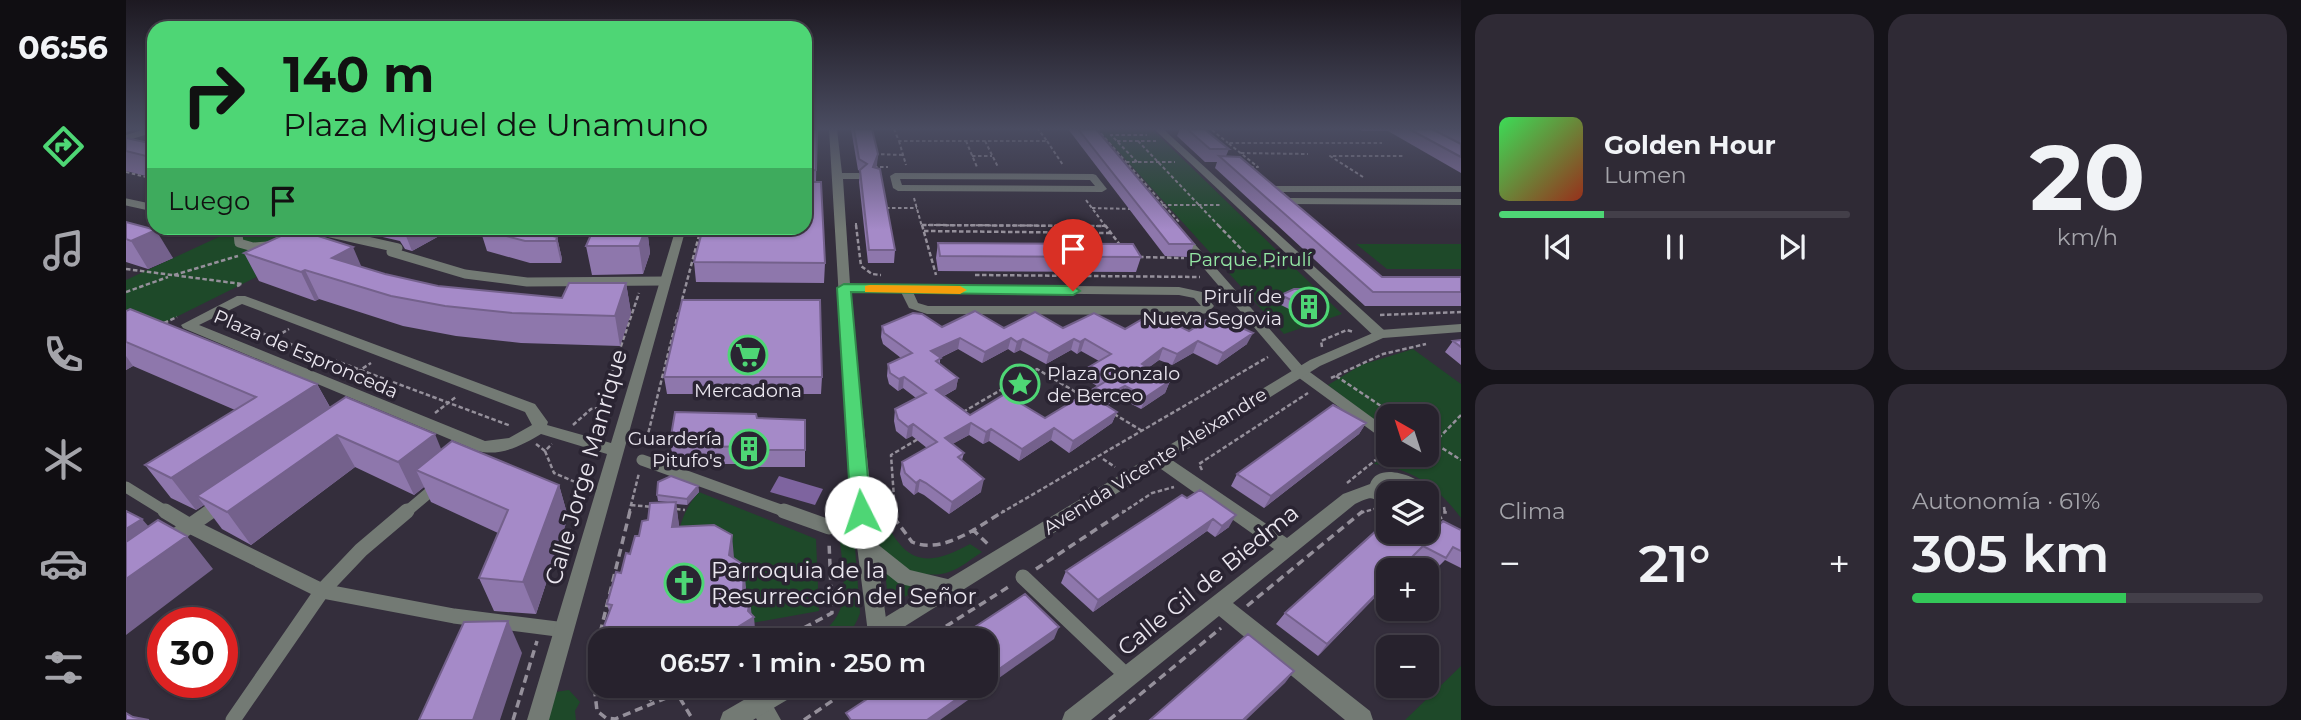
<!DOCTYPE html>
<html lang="es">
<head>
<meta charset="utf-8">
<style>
	body { margin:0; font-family:Montserrat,sans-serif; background:#2f2a35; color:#f1f3f6; height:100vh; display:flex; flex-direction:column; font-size:26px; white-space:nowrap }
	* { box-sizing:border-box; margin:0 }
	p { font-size:23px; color:#a4a4aa }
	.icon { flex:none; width:38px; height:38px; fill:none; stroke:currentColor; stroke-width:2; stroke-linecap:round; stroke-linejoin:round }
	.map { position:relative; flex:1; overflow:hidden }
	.details { display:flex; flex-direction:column; gap:14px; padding:14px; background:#151319; width:840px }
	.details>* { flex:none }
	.hud { position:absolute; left:21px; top:21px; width:665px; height:214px; border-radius:21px; box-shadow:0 2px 5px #0004,0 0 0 2px #433f49; background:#4ed675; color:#111; overflow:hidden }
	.needle { width:46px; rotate:321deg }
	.buttons { position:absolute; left:1250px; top:404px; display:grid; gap:14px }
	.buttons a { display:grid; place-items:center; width:63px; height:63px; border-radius:14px; background:#27222d; box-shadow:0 2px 5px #0004,0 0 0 2px #433f49; font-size:35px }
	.speed { position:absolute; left:21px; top:607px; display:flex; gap:14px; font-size:35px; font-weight:700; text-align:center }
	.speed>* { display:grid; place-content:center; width:91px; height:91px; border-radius:50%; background:#27222d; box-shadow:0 2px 5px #0004,0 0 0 2px #433f49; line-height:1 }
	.speed .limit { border:10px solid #d22; background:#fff; color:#111 }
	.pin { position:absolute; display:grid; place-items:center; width:60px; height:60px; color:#fff; margin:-72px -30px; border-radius:50% 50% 50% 0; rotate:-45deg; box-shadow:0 0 7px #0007 }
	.pin .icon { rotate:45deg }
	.me { position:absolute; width:77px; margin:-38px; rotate:356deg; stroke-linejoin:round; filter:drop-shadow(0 0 5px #0008) }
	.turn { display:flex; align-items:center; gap:24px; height:147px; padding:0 21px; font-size:32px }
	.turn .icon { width:91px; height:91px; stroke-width:2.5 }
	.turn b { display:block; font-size:49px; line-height:60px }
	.then { display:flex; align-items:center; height:66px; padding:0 21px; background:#0003; gap:14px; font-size:26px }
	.big { font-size:52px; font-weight:600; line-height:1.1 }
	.details .tile { flex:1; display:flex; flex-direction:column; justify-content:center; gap:10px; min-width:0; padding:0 24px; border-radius:21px; background:#2f2a35 }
	.details .dial { align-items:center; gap:0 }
	.dial b { font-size:91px; line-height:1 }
	.song { display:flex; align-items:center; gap:21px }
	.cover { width:84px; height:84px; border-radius:10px; background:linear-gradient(135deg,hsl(130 70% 55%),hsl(10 70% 35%)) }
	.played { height:7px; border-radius:4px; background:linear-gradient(90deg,#4ed675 30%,#433f49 30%) }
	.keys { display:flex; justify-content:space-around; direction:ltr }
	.heat { display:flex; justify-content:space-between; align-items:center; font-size:38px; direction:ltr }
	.charge { height:10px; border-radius:5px; background:linear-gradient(90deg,#34c759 61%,#433f49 0) }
	.details .tiles { flex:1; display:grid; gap:14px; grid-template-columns:repeat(2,1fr) }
	.trip { position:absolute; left:462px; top:628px; width:410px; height:70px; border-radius:21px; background:#27222d; box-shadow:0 2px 5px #0004,0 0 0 2px #433f49; font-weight:600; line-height:70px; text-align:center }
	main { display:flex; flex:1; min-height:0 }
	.dock { display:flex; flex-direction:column; width:126px; justify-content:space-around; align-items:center; background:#100e12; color:#a4a4aa }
	.dock .icon { width:49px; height:49px }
	.dock .current { color:#4ed675 }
	.dock b { font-size:32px; color:#f1f3f6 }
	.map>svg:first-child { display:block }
	.green { fill:#1e4929 }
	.water { fill:#7e649f }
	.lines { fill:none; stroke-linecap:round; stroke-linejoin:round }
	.path-far2 { stroke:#95909b; stroke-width:2; stroke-dasharray:3.5 2.5; stroke-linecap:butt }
	.path-far1 { stroke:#95909b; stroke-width:2.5; stroke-dasharray:4.5 2.5; stroke-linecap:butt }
	.path { stroke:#95909b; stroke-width:3.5; stroke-dasharray:8 5; stroke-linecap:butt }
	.pedestrian-far3 { stroke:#737a74; stroke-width:7 }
	.pedestrian-far2 { stroke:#737a74; stroke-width:9 }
	.pedestrian-far1 { stroke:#737a74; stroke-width:11 }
	.pedestrian { stroke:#737a74; stroke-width:15 }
	.minor { fill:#737a74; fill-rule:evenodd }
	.tertiary { fill:#737a74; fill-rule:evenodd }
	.wall { fill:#8e77ac; fill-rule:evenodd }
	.shaded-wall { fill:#74618c }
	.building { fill:#a58ac8; stroke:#74618c; stroke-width:2; fill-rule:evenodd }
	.route { fill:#4ed675; stroke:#338b4c; stroke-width:2 }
	.slow { fill:#f59e0b }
	.labels { text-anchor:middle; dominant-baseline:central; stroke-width:7; stroke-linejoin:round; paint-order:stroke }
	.park-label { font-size:19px; fill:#94e7a4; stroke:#2a2432 }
	.poi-label { font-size:19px; fill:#eae6ef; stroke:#2a2432; text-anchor:end }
	.street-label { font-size:19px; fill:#eae6ef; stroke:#2a2432 }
	.near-street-label { font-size:23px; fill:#eae6ef; stroke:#2a2432 }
	.near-poi-label { font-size:23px; fill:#eae6ef; stroke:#2a2432; text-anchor:start }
</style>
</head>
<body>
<main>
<nav class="dock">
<b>06:56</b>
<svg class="icon current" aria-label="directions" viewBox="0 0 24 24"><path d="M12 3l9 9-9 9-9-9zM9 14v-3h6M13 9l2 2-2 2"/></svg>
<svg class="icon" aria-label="music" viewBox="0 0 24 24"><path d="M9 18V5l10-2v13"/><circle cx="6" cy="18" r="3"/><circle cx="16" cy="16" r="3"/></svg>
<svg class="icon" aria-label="phone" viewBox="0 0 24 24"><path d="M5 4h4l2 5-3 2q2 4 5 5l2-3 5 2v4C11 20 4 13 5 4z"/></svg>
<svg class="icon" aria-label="climate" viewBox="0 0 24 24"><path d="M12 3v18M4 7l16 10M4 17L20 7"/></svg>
<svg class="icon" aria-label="car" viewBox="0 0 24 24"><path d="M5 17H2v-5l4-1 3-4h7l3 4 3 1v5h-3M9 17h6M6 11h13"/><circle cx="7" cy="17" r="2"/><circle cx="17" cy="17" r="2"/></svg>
<svg class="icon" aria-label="filters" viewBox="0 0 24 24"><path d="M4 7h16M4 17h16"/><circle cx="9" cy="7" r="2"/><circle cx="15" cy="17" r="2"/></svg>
</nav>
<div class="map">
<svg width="1335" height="720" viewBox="0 0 1335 720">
	<rect width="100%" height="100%" fill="#342e3c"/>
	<path class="green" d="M972,129H1026L1216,314L1158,334Z
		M112,228H216L189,248L0,342V280Z
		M1230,244H1335V269H1261Z
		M1287,349L1335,384V518C1313,488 1286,468 1248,464L1262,452V455H1300V416H1262V431L1202,385L1235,365Z
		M573,492L690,539L693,611L626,623L619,615L620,588L608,558L549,550C553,527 557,510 573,492Z
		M727,521L734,613C725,639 712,641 687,640C697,632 708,624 713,612C723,593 714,551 713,529Z
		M750,521C770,530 761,529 773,543C793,569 820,557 844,544L856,552C845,559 835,568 823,572C800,580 767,569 755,548C751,540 751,530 750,521Z
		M759,572L794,587L763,607Z
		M1335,666V720H1279Z
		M443,690L454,702L449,711L450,720H422L429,692Z"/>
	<path class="water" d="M653,476L697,489L689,505L644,492Z"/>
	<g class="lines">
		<path class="path-far2" d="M768,129L773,141H921L912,129
			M971,129L1054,223
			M1086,130L1102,143
			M773,141L780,165
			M840,141L851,167
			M859,141L872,167
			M921,141L937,165
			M991,141H1030
			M1012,141L1094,227
			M1115,153L1182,154
			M749,154L777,155
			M846,156H866
			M1000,162H1049
			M1011,162L985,135H1021
			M748,167H762
			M1124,167H1132L1102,143H1256
			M0,172L28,179
			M1237,177L1204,156H1277
			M788,198L796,227
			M960,200L980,227
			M1036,205H1096
			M760,208H791
			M966,208L1005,209
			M730,223V227
			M796,225L979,226"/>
		<path class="path-far1" d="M730,225L735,266L746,274L755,275
			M796,225L810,275
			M796,225L979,226
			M979,225L994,245
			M1092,225L1132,266H1161
			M798,231L984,233
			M1090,256L1093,255L1104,267L1132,266
			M1013,257L1058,258
			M0,269L116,284L111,286
			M48,275L112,256
			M849,275L1074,277
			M0,292L42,277
			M556,300L575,228
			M1254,315L1335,312
			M103,321L385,426
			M38,323L51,317
			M138,344L163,329
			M1196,347L1195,341L1221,330L1228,332
			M225,376L245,363
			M1210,376L1270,416
			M1205,378L1257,354L1300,344
			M837,412L911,369L958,397
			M309,413L331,396
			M988,414L1018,432
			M1335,415L1308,443L1335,460
			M447,425L465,409L474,408L513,293
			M1300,437L1308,443L1300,448
			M410,444L419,451L426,444
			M519,446L553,310
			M419,451L428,473L461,487
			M977,459L989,467
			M1277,466L1292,455
			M1076,470L1073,464L1182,393
			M1221,483L1262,450
			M505,505L526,507
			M1318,507L1319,513
			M550,509L559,510
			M503,513L513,473
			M769,513L765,455L792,439
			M875,513L1142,357
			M996,513L1026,493L1048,487
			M1234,513L1248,509"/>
		<path class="path" d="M504,511L466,666L471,711L480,718L489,719L569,686
			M769,511V518
			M754,516L769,519L786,542C817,555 853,526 878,511
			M1309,521L1319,515V511
			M846,529L864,546
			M910,569L998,511
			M1121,606L1237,511
			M655,640L706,613L703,542
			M798,640L884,586
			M511,686L529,704
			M555,686L552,695L567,720
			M387,720L411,641
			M678,720L728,686
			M983,720L1095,628"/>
		<path class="pedestrian-far3" d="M0,202L28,208"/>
		<path class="pedestrian-far2" d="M120,228L112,234L113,243L127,247L141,246
			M187,229L272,248L265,252L339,274L401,282L540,281"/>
		<path class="pedestrian-far1" d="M1173,371L1262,436
			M516,460L663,513
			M0,487L42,513
			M82,513L95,504
			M279,513L311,486"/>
		<path class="pedestrian" d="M39,511L64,526L196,591L328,616L439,630
			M658,511L703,527
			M42,541L85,511
			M897,577L1001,676
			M107,720L196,591L235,550L281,511"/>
		<path class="minor" d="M20,129H28V132L0,141V135Z
			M703,129H711L716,173H733L738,176L733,179H717L724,284L1053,287L1076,292L1088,306L1082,313L1067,315L801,314L783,308L775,292H724L750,543L784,570L834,582L837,588L834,594L827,596L779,585L772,583L753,568L762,633L757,640H745L742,633L731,546L720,418ZM787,292L1053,295L1068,298L1075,306H802L792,303Z
			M1028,129H1037L1259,331L1261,334L1259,337H1249Z
			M769,173L967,174L970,175L981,189L976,192L772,191L767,188L764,176ZM774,179L964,180L969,186L776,185Z
			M1147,186H1335V192H1157L1164,198L1335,199V205L1162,204L1144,191V187Z
			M550,228H560L423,720H401L481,454L415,434C397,445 374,457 352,451L57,328L55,325L111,296H119L409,404L422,422L421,425L485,443ZM116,304L399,412L406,425L383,438L359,441L73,325Z
			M1055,232L1059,233L1178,368L1180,371L1178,374H1168L1051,237V233Z
			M1034,454L1040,456L1161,538L1217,494L1244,484C1252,461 1290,476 1303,488C1307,492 1309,498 1312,503L1306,513L1300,515V494C1285,494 1276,487 1262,485L1267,494H1262V506C1243,500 1252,493 1229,504L1107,603L1244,711L1247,720H1219L1093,616L965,720H936L939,712L1148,549L1028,464L1026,460L1028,456Z
			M633,692L641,695L655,720H631L622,703L625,695Z"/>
		<path class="tertiary" d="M1335,324V332L1257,338L1194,366L757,640H730L733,633L1184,360L1254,330Z
			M642,686H674L671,694L627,720H594L597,712Z"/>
	</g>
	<path class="wall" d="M679,129H691L690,182L699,263L698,283L570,282L568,262L679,228Z
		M725,129H746L752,154L750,168L769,250L768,263H742L733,182L734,171L732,170Z
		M942,129H970L1068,244L1063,257L1039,256Z
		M1054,129H1078L1103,149L1100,156L1256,277H1335V306H1239L1089,168L1091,162H1079L1051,136Z
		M1233,129H1335V173L1262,131H1236Z
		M0,138L28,144V178L0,171Z
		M0,222L47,258L22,269L0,262Z
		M233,228H323L324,230L286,251L279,249L274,241L235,232Z
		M468,228H521L524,253L517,274L466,275L460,246Z
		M354,229L431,237L436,259L435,263H404L361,251Z
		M812,243L1015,257L1010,272L812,271L810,258Z
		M118,253L236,267L259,274L312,286L436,298L500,283L505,313L494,346L395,343L330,336L277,326L193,299L189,301L133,281Z
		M1155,295L1201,304L1197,312L1186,316L1175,315L1151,303Z
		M0,311L191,384L204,407L315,450L433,485L442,517L410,614L368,611L353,578L372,533L305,502L298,487L288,495L229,467L125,545L96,529L78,505L70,510L45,498L19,465L109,410L7,366L0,370Z
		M756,326L1063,331L1121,344L1091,365L1067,353L1046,365L1033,360L1022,368L1044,381L1039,393L1015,409L994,398L981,405L991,412L986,423L943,453L925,440L893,461L863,441L857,444L843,435L826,444L838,453L836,460L855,492L823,514L798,495L792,492L788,495L777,485L774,474L776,462L801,448L786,436L780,439L770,431L768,421L769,409L790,398L777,388L772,391L763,384L761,376L762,364L775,358L757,344L755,337ZM832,349L856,363L882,349L888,353L894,350L920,364L945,350L951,354L955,351L973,361L963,367L960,379L971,386L919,418L844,415L818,396L830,389L832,378L814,364V358Z
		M1335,340V365L1319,352L1327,341Z
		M538,377H696L695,394H541Z
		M631,418L679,420V467H633V464H583V460L547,459L544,442Z
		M1240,423L1233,434L1138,508L1105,486L1111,474Z
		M572,486L573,492L561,505L550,504L553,526L608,559L620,588V595L624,600L625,614L628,617L629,640H483L478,626L483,611L481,604L495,573L522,520L542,502L532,501L531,495Z
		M1061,498L1103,527L1089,537L1081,531L967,612L935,583L940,571Z
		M1335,530V568L1319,560L1309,570L1287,558L1262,570V584L1192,656L1150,624L1159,613L1280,532L1306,533Z"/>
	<path class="shaded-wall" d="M0,129H11L0,132Z
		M752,154L751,165L746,178L747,167Z
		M297,228H323L324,230L286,251L280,236Z
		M520,228H521L524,253L517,274L513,246Z
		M30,230L47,258L22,269L5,241Z
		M431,237L436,259L435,263L430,241Z
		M227,247L239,275L206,258Z
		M179,270L193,299L189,301L175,272Z
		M500,283L505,313L494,346L489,316Z
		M1201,304L1197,312L1186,316L1190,308Z
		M1127,333L1121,344L1091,365L1097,353Z
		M834,338L832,349L803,363L805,351Z
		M885,338L882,349L856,363L859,352Z
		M897,339L894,350L888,353L891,342Z
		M948,339L945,350L920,364L923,353Z
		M959,339L955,351L951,354L954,342Z
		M1072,341L1067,353L1046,365L1051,354Z
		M1037,348L1033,360L1011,376L1016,364Z
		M0,356L7,366L0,370Z
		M778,377L777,388L772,391L773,379Z
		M832,378L830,389L808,401L810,390Z
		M1044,381L1039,393L1015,409L1020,397Z
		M191,384L208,415L71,496L78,505L70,510L45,478Z
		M999,386L994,398L968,412L972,400Z
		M991,412L986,423L943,453L947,441Z
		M845,423L843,435L816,450L819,438Z
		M1240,423L1233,434L1138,508L1145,496Z
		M787,424L786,436L780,439L782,427Z
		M928,428L925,440L893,461L896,449Z
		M865,429L863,441L857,444L860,432Z
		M309,434L322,466L290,470L298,487L288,495L272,462Z
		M211,435L229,467L125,545L101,512Z
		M858,479L855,492L823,514L826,502Z
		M794,480L792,492L788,495L790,483Z
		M433,485L442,517L410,614L397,582Z
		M572,486L573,492L561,505V499Z
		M550,502L553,525L549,550L546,527Z
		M1110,515L1103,527L1089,537L1096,526Z
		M16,519L31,536L0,558V529Z
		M1087,519L1081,531L967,612L972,600Z
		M606,535L608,558L605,578L603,555Z
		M61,536L87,569L0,635V579Z
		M618,565L620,588L619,615L617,593Z
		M1262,582V584L1192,656L1201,644Z
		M624,600L626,618L628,617L629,640H592V639L622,611Z
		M382,621L396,653L374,720H347Z
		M933,627L928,639L814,720H801L849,686H859V679Z
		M1168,671L1159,683L1120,720H1117Z"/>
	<path class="building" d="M679,129H691L690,170L679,171Z
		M728,129H746L752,154L747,167L754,169L769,250H743L734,170L741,164L733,159Z
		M952,129H970L1068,244H1043Z
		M1061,129H1078L1103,149H1084Z
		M1283,129H1306L1335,144V157Z
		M0,138L28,144V158L0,151Z
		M1093,156L1114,157L1256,277H1335V292H1247Z
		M679,182H695L699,263L568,262L577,228H679Z
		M0,222L30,230L5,241L0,239Z
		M269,228H297L280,236L273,234Z
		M355,228H395L431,237L430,241H399L354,229Z
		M468,228H520L513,246H460Z
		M170,229L227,247L206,258L259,274L312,286L436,298L443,283H500L489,316L386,313L319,306L265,296L179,270L175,272L118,253Z
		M812,243L1007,244L1015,257L814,256Z
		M1168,289H1185L1201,304L1190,308L1179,307L1155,295Z
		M556,300H694L696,377H538Z
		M4,309L191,384L45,478L19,465L130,397L0,342V311Z
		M849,311L878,328L909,312L937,328L968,313L999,329L1027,313L1063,331L1088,315L1127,333L1097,353L1072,341L1051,354L1037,348L1016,364L1044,381L1020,397L999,386L972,400L991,412L947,441L928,428L896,449L865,429L860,432L845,423L819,438L838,453L832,457L858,479L826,502L800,483L794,480L790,483L779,473L776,462L811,442L787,424L782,427L772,419L769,409L800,393L778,377L773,379L764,373L762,364L786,353L758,333L756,326L787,313L796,314L816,327ZM834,338L859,352L885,338L891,342L897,339L923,353L948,339L954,342L959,339L985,354L963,367L982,380L919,418L879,394L844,415L810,390L832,378L810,361L815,358L805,351Z
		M1335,340V347L1327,341Z
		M220,397L309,434L272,462L211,435L101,512L71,496Z
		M1207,405L1240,423L1145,496L1111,474Z
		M549,412L630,414L631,418L679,420V450H632V446L581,447L589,443L544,442Z
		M326,441L433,485L397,582L353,578L382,510L290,470Z
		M545,476L572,486L561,499L531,495L532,482Z
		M1074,490L1110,515L1096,526L1087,519L972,600L940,571L1056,495L1061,498Z
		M550,502L546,527L588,525L606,535L603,555L618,565L617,593L624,600L622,611L628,617L592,639L585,634L532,635L531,640H490L488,639L493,634L478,626L486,605L481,604L490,572L495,573L500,553L504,554L509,536H513L516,521L522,520L524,503Z
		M0,511L16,519L0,529Z
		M32,520L61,536L0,579V542Z
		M1261,521L1262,522V532H1278L1281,534L1282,532H1300V530L1306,533L1317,521L1335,530V551L1327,547L1320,558L1297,546L1273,570H1262V582L1201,644L1159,613Z
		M899,594L933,627L859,679V640H829Z
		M382,621L347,720H293L338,622Z
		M1122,634L1168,671L1117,720H1024Z
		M761,686H849L801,720H725L720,713Z
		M0,713L7,717L23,720H0Z"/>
	<linearGradient id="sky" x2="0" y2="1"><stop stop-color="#1d1921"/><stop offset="0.56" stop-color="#4a4c61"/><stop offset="1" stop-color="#4a4c61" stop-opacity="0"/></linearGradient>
	<rect width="1335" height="230" fill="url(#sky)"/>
	<path class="route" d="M718,284L947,286L954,291L947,295L725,292L745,512L742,518L735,520L728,518L725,512L711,288Z"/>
	<path class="slow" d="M744,285L834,286L841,290L834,294L739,292V286Z"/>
	<defs>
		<symbol id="building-ring" viewBox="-11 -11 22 22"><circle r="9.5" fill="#2a2432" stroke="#4ed675" stroke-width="1.5"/><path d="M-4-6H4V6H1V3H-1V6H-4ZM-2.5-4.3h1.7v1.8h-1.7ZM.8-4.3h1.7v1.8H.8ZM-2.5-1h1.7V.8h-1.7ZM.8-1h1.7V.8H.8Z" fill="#4ed675"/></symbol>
		<symbol id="supermarket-ring" viewBox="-11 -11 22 22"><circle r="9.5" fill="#2a2432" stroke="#4ed675" stroke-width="1.5"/><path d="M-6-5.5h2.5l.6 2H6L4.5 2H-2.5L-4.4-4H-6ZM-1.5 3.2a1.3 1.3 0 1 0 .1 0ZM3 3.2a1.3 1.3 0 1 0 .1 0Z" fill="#4ed675"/></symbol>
		<symbol id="sight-ring" viewBox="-11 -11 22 22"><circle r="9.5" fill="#2a2432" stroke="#4ed675" stroke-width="1.5"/><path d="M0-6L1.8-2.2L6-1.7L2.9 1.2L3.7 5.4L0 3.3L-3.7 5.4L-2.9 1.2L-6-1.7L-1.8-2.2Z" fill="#4ed675"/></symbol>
		<symbol id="church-ring" viewBox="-11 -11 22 22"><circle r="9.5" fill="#2a2432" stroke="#4ed675" stroke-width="1.5"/><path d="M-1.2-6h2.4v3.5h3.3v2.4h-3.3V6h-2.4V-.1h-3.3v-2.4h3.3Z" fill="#4ed675"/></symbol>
	</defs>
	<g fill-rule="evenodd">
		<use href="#building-ring" x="1161" y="285" width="44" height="44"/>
		<use href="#supermarket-ring" x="600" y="333" width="44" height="44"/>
		<use href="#sight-ring" x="872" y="362" width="44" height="44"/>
		<use href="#building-ring" x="601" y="427" width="44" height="44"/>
		<use href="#church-ring" x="536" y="561" width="44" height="44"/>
	</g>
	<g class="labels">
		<g class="park-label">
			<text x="1124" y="259">Parque Pirulí</text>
		</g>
		<g class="poi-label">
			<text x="1156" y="296">Pirulí de<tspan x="1156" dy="22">Nueva Segovia</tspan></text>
			<text x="921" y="373" text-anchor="start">Plaza Gonzalo<tspan x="921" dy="22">de Berceo</tspan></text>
			<text x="622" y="390" text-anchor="middle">Mercadona</text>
			<text x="596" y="438">Guardería<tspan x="596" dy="22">Pitufo's</tspan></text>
		</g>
		<g class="street-label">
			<text transform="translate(180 354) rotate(23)">Plaza de Espronceda</text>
			<text transform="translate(1029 461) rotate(-32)">Avenida Vicente Aleixandre</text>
		</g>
		<g class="near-street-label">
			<text transform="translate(460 467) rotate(-74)">Calle Jorge Manrique</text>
			<text transform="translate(1082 580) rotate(-39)">Calle Gil de Biedma</text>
		</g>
		<g class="near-poi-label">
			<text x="585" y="570">Parroquia de la<tspan x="585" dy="26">Resurrección del Señor</tspan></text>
		</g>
	</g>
</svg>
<div class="buttons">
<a><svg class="needle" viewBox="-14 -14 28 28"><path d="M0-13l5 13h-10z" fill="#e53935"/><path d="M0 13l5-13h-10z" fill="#a4a4aa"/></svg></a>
<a><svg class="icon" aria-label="layers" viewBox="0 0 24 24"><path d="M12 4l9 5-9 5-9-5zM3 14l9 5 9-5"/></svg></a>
<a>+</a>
<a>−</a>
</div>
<div class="speed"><div class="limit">30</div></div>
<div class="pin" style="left:947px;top:291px;background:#d93025"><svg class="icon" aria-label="arrive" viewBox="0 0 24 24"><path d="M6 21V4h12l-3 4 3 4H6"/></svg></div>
<svg class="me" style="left:735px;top:512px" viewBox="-20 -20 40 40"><circle r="19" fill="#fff"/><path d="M0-13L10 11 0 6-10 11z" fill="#4ed675"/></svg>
<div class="trip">06:57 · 1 min · 250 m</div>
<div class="hud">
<div class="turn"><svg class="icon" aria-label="right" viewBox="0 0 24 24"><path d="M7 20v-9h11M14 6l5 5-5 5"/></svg><div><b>140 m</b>Plaza Miguel de Unamuno</div></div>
<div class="then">Luego<svg class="icon" aria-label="arrive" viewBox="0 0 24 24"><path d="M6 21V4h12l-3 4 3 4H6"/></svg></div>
</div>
</div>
<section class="details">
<div class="tiles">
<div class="tile">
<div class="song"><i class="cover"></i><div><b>Golden Hour</b><p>Lumen</p></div></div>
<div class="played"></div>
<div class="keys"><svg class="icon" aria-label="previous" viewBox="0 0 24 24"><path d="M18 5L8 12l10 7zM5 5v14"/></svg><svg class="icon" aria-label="pause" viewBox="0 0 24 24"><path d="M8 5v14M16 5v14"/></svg><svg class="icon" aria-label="next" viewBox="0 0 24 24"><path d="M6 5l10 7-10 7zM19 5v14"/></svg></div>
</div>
<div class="tile dial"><b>20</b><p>km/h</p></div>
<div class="tile"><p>Clima</p>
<div class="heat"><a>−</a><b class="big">21°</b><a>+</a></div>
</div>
<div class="tile"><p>Autonomía · 61%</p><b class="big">305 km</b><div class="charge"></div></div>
</div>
</section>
</main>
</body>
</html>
